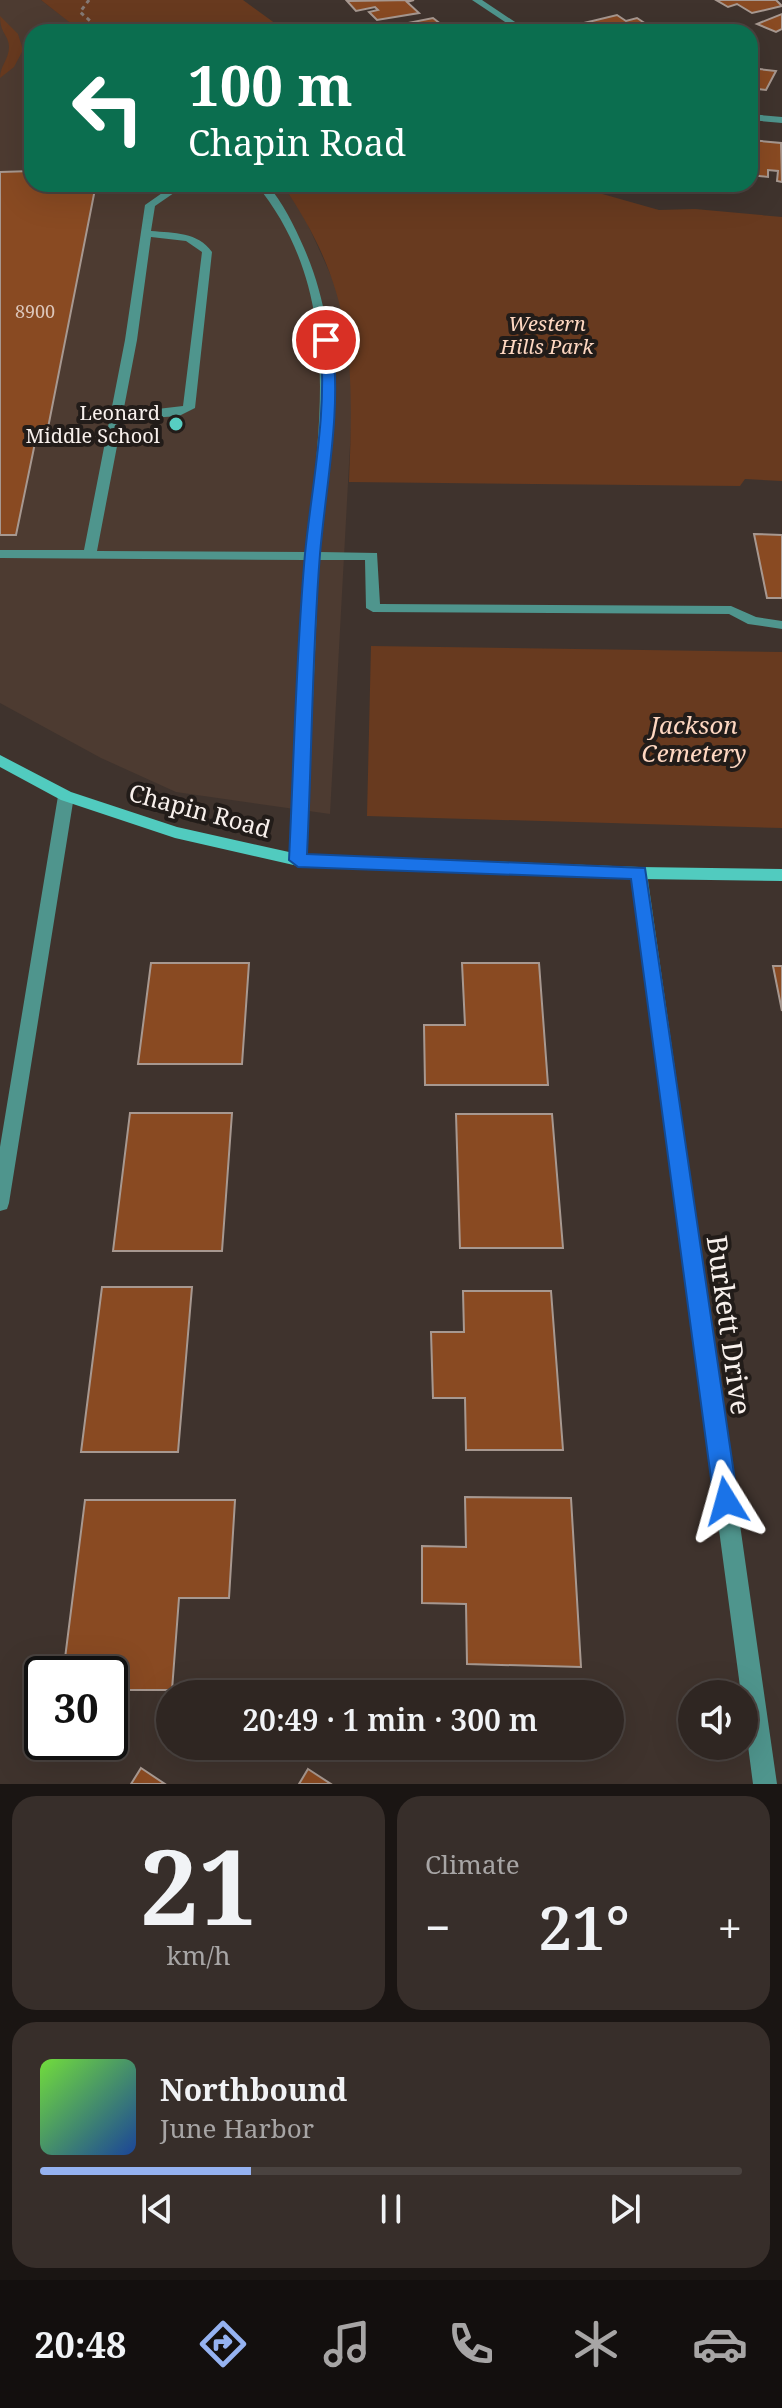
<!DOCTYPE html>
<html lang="en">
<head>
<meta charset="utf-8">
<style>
	body { margin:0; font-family:"Noto Serif",serif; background:#372e2a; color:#f1f3f6; height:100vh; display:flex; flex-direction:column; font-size:30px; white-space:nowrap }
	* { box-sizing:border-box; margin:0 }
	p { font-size:26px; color:#a7a5a5 }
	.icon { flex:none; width:44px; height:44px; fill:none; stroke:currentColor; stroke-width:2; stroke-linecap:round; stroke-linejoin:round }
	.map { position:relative; height:1784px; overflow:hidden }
	.drawer { display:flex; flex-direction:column; gap:12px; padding:12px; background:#1a1513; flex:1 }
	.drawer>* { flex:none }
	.top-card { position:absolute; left:24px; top:24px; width:734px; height:168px; border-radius:24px; box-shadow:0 8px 32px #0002,0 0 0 2px #4a4340; background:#0b6e4f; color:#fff; overflow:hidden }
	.fabs { position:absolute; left:678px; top:1680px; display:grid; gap:16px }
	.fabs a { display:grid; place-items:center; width:80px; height:80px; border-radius:50%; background:#2f2622; box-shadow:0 8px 32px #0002,0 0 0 2px #4a4340; font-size:40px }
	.speed { position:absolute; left:24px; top:1656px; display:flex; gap:16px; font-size:40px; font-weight:700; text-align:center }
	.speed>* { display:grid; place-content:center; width:104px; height:104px; border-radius:50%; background:#2f2622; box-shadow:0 8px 32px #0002,0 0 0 2px #4a4340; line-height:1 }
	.speed .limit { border:4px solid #111; border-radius:12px; background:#fff; color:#111 }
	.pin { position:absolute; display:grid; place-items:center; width:68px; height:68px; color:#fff; margin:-34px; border:4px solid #fff; border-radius:50%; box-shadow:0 2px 8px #0007 }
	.me { position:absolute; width:88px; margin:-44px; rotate:352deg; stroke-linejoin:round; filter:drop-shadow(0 0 6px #0008) }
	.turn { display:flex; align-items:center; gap:28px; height:168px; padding:0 32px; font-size:36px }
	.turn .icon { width:104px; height:104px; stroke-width:2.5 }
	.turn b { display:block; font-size:56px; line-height:68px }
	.big { font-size:60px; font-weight:600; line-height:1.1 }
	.drawer .tile { flex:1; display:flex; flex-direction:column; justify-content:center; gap:12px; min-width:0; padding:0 28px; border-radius:24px; background:#372e2a }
	.drawer .dial { align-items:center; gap:0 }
	.dial b { font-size:104px; line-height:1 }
	.song { display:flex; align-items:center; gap:24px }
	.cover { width:96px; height:96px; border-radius:12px; background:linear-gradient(135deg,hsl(100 70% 55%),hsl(220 70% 35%)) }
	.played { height:8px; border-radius:4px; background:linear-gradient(90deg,#95b2f1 30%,#4a4340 30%) }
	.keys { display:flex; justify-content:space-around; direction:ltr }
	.heat { display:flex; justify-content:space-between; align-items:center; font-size:44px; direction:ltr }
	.drawer .tiles { flex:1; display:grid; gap:12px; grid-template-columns:1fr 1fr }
	.tile:last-child { grid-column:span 2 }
	.trip { position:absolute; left:156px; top:1680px; width:468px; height:80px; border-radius:40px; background:#2f2622; box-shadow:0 8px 32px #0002,0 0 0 2px #4a4340; font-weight:600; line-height:80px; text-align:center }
	.dock { display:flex; height:128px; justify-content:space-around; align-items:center; background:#130f0e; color:#a7a5a5 }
	.dock .icon { width:56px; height:56px }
	.dock .selected { color:#95b2f1 }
	.dock b { font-size:36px; color:#f1f3f6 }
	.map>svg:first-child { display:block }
	.built { fill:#4d3b31 }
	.green { fill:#683a1f }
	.building { fill:#894a22; stroke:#a79890; stroke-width:2 }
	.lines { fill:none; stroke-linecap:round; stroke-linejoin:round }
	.path { stroke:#857a75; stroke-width:3; stroke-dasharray:4 4; stroke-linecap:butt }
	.lane { fill:#4f958d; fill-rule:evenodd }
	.street { fill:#4f958d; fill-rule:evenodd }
	.secondary { fill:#51cbbf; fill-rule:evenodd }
	.route { fill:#1a73e8; stroke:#114b97; stroke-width:2 }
	.poi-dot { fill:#57cec2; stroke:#221c19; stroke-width:3 }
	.labels { text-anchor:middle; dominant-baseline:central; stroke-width:8; stroke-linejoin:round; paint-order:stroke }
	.far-number-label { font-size:18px; fill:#dcc6ba }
	.far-park-label { font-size:20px; font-style:italic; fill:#fed7c1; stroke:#221c19 }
	.far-poi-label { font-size:20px; fill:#f8f0ec; stroke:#221c19; text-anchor:end }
	.park-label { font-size:24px; font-style:italic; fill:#fed7c1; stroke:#221c19 }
	.street-label { font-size:24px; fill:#f8f0ec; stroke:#221c19 }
	.near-street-label { font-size:28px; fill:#f8f0ec; stroke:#221c19 }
</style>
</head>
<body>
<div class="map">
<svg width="782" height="1784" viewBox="0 0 782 1784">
	<rect width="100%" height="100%" fill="#3f332d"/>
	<path class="built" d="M0,0H41L83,32H32V184H282L303,214L339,293L348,331L353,391L330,814L176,792L101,758L0,703Z"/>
	<path class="green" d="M41,0H243L287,32H82Z
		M0,16L18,34L23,50L14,67L0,78C0,66 9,59 9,47C9,35 0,34 0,16Z
		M282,184H567L659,210L695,209L782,217V481L745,479L740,486L349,482C354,361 354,288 282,184Z
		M371,646L782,652V828L367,816Z"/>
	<path class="building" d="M414,0L407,2L419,13L377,20L369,12L378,10L375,7L356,11L347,1Z
		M716,0H776L782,6L752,13L737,4L728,7Z
		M782,14V29L776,32L757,24Z
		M617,15L626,21L637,18L658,32L582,30L591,28L584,23Z
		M433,18L442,25L448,23L461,32H414L403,24Z
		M750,68L776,71L766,90L750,88Z
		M750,140L781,143L782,182L777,181L778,171L768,170V177L750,175Z
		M32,171V184H96L46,438H36L16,535H0V172Z
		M754,534L782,535V598H767Z
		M151,963H249L242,1064H138Z
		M462,963H539L548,1085H425L424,1025H465Z
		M773,966H782V1011Z
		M130,1113H232L222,1251H113Z
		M456,1114H552L563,1248H460Z
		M102,1287H192L178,1452H81Z
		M463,1291H551L563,1450H466L465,1398H433L431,1332H464Z
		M465,1497L571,1498L581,1667L467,1664L466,1604L422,1603V1546L466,1547Z
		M85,1500H235L229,1598H179L172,1690H110V1674H63Z
		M141,1768L165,1784H131Z
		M308,1769L331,1784H299Z"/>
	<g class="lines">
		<path class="path" d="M89,0L80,12L103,32
			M377,184L383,187"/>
		<path class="lane" d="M175,184H187L155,206L151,231C174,233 198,232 212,252L195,408L179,416L122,420L97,551L307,552C319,424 345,293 256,184H267C283,203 294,225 304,248C348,349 329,446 320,552L377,553L380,604L731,606L756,617L782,621V629L748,624L729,614L373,612L366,608L365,560H319L306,860L298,866L292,864L290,860L306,560L0,558V550H84L125,340L145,205ZM151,237L186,241L202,252L183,406L123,413L137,340Z"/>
		<path class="street" d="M472,0H482L530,32H520Z
			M750,114L782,117V123L750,120Z
			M66,791L74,796L9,1203L7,1209L0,1211V1147L58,796Z
			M639,867L647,873L777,1784H753L744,1715V1694H741L631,873Z"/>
		<path class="secondary" d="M0,755L71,792L177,827L298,854L639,867L782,869V881L639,879L298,866L175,838L61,800L0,767Z"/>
	</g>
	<path class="route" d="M326,336L332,340C342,410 326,483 320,554C312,653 312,754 307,854L645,868L738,1501L734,1510L726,1513L717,1510L714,1501L631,879L298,867L289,860C294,758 296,655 305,554C312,483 328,411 320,340Z"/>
	<circle class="poi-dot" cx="176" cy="424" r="8"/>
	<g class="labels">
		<g class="far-number-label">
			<text x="35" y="311">8900</text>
		</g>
		<g class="far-park-label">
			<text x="547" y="323">Western<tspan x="547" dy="23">Hills Park</tspan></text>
		</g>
		<g class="far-poi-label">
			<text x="160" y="412">Leonard<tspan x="160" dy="23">Middle School</tspan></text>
		</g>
		<g class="park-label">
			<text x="694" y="724">Jackson<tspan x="694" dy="28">Cemetery</tspan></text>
		</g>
		<g class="street-label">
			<text transform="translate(200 810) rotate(15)">Chapin Road</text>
		</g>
		<g class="near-street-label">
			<text transform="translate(730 1325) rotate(82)">Burkett Drive</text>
		</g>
	</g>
</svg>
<div class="fabs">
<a><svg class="icon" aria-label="sound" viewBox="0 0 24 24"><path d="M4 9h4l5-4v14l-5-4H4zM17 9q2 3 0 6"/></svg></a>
</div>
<div class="speed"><div class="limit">30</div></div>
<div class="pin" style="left:326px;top:340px;background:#d93025"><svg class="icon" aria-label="arrive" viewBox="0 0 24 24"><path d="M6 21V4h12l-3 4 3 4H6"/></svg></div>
<svg class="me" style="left:726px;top:1501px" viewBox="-20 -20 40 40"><path d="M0-17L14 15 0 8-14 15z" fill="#1a73e8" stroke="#fff" stroke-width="4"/></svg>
<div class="trip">20:49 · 1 min · 300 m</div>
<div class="top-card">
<div class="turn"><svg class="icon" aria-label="left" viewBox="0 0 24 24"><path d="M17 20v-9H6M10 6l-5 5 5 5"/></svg><div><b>100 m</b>Chapin Road</div></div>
</div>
</div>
<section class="drawer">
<div class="tiles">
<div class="tile dial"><b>21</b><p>km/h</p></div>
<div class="tile"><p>Climate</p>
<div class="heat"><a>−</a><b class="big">21°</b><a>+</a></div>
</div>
<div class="tile">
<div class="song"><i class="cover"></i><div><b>Northbound</b><p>June Harbor</p></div></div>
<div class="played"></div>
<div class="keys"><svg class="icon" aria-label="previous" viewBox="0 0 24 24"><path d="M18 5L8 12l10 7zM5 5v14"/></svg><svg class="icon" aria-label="pause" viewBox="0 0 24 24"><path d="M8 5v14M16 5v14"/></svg><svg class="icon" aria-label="next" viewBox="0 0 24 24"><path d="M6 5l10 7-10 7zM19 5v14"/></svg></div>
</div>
</div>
</section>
<nav class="dock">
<b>20:48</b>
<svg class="icon selected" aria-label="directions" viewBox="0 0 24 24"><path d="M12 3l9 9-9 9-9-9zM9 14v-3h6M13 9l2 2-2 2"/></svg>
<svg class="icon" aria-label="music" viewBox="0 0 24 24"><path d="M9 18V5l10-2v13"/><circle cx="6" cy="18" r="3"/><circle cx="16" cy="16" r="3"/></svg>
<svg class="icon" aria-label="phone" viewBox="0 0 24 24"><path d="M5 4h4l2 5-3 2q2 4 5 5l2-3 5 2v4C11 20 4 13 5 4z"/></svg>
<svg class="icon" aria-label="climate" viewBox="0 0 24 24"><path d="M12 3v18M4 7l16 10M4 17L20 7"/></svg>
<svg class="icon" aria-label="car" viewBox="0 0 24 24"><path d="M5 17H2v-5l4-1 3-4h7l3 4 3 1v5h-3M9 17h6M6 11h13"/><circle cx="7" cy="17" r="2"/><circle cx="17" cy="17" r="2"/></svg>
</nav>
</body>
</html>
